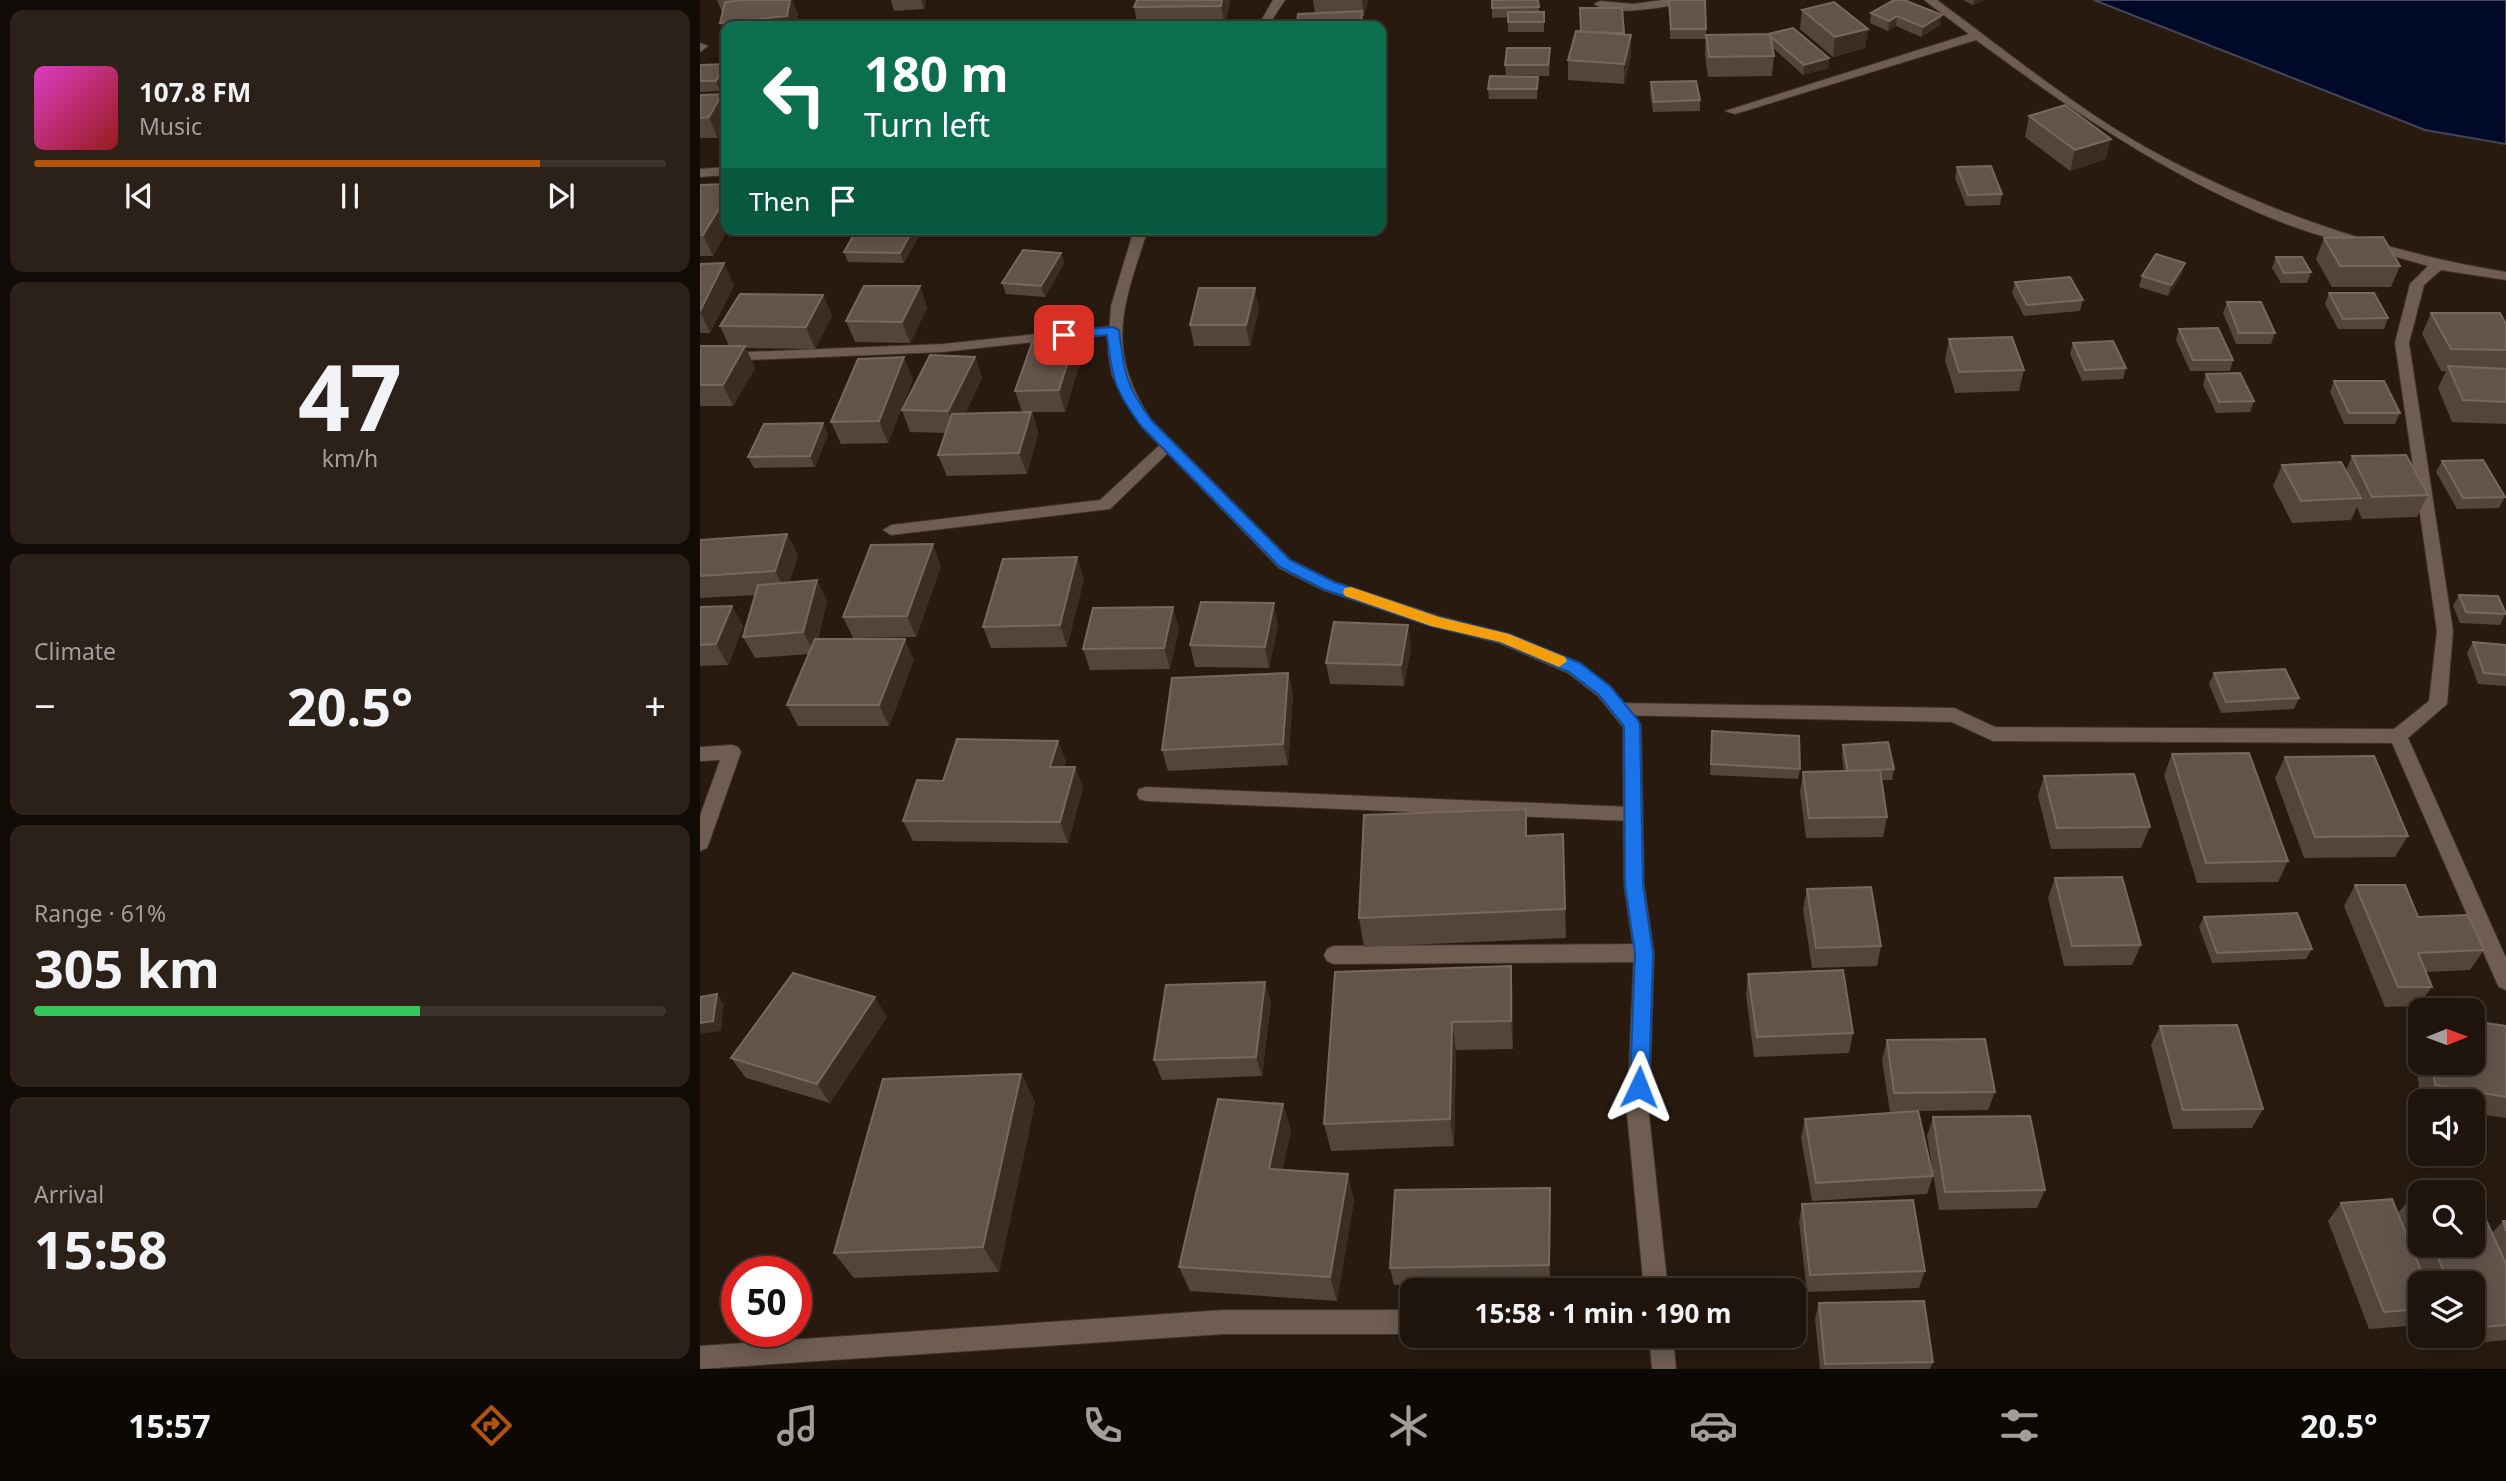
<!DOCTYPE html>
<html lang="en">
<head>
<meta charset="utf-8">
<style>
	body { margin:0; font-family:"Noto Sans",sans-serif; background:#2b2119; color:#f1f3f6; height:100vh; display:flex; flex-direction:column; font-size:26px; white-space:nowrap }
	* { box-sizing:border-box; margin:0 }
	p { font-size:23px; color:#a19e9d }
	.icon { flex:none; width:38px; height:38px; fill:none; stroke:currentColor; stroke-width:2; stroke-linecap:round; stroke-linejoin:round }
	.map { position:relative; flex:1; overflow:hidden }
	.side { display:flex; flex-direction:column; gap:10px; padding:10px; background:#100b06; width:700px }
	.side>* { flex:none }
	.banner { position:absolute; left:21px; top:21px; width:665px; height:214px; border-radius:14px; box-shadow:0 4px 18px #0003,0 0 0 2px #3c332c; background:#0b6e4f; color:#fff; overflow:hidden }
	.needle { width:46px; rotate:89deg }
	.tools { position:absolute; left:1708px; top:998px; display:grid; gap:14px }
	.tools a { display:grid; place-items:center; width:77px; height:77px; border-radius:14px; background:#1e140b; box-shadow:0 4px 18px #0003,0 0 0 2px #3c332c; font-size:35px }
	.speed { position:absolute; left:21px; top:1256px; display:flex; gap:14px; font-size:35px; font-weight:700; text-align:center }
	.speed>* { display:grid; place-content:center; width:91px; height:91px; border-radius:50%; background:#1e140b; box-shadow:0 4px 18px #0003,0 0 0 2px #3c332c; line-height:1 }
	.speed .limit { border:10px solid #d22; background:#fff; color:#111 }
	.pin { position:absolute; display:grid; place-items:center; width:60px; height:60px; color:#fff; margin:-30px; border-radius:14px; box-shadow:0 4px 10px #0006 }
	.me { position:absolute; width:77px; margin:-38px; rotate:2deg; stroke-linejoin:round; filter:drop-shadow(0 0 5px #0008) }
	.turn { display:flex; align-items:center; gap:24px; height:147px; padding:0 28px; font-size:32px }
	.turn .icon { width:91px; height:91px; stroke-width:2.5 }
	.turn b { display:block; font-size:49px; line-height:60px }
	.then { display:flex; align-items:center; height:66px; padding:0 28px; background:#0003; gap:14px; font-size:26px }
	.big { font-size:52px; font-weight:700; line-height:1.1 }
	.side .tile { flex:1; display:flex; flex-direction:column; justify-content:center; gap:10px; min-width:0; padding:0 24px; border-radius:14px; background:#2b2119 }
	.side .dial { align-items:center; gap:0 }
	.dial b { font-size:91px; line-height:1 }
	.song { display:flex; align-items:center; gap:21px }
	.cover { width:84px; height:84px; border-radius:10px; background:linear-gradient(135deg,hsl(310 70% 55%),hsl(0 70% 35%)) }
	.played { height:7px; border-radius:4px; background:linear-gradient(90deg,#b45309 80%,#3c332c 80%) }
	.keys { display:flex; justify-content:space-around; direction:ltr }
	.heat { display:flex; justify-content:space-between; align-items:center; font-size:38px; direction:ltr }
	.charge { height:10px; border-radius:5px; background:linear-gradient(90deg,#34c759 61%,#3c332c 0) }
	.trip { position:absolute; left:700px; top:1278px; width:406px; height:70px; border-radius:14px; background:#1e140b; box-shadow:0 4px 18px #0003,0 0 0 2px #3c332c; font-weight:700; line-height:70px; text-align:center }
	.dock { display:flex; height:112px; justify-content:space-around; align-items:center; background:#0c0804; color:#a19e9d }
	.dock .icon { width:49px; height:49px }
	.dock .on { color:#b45309 }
	.dock b { font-size:32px; color:#f1f3f6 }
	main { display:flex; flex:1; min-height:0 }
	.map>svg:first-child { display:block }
	.water { fill:#000927; stroke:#424558; stroke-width:2 }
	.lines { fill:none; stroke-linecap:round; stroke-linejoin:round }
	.street-casing { stroke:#3d322d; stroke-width:2 }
	.secondary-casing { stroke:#3d322d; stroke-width:2 }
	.street { fill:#6e5d50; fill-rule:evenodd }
	.secondary { fill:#6e5d50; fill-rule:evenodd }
	.wall { fill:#54453a }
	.shaded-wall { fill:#3c2d22 }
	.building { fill:#63544a; stroke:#76685e; stroke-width:2 }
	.route { fill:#1a73e8; stroke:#114b97; stroke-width:2 }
	.slow { fill:#f59e0b }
</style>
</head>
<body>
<main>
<section class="side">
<div class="tile">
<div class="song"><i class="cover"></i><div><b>107.8 FM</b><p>Music</p></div></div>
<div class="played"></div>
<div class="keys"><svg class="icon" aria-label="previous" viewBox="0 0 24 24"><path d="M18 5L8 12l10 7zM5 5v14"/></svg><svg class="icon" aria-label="pause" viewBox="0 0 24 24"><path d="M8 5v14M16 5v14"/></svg><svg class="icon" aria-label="next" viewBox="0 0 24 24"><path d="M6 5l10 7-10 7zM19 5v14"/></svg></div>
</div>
<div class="tile dial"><b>47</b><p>km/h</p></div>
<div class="tile"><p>Climate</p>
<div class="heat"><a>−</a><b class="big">20.5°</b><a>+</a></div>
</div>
<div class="tile"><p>Range · 61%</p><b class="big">305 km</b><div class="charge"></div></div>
<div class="tile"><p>Arrival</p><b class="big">15:58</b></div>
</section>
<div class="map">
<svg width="1806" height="1369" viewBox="0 0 1806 1369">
	<rect width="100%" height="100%" fill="#281a0f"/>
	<path class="water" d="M1394,0H1806V144L1725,130Z"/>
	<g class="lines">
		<defs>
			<path id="street" d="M962,0H995L989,3C965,6 914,18 894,4L900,1L933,4Z
				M1224,0H1237C1312,55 1386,117 1469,160C1575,215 1689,253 1806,272V280L1741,270L1724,285L1709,343L1753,631L1747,704L1708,738L1806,958V990L1799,987L1796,981L1692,743L1293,741L1252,722L914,715L911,710L914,705L920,703L1254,708L1295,727L1694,729L1729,701L1737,631L1695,343L1710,284L1728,266C1678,251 1619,238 1571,218C1463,173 1370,109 1276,40L1035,114L1025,111L1269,34Z
				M564,22L569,26H505L511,23Z
				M0,43L8,46L0,52Z
				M26,167V175L0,177V169Z
				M413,326L418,327V333L243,352L0,362V354L243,344Z
				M468,440L473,442L476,445L473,448L410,509L191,535L183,530L191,525L400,500L463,442Z
				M32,745L38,747L41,752L9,843L7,848L0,851V816L20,760L0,761V747Z
				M446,787L932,807L939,809L941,814L939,819L932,821L446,801L439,799L437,794L439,789Z
				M944,944L951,947L954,953L951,959L944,962L634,964L627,961L624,955L627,949L634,946Z
				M524,1310H712V1334H524L0,1369V1346Z"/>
			<path id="secondary" d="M573,0H585L568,26H558Z
				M434,229H448C423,306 404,348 452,421L591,560L635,582L739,616L809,634L880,663L910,686L938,720L941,725L944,885L954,953L949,1114L968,1290H944L927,1114L934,953L924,885L923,727L898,696L868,673L799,643L731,626L623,590L579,568L442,427L423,398L412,375L408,352L411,306Z
				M949,1335H973L976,1369H952Z"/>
		</defs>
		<use href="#street" class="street-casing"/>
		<use href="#secondary" class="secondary-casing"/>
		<use href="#street" class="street"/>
		<use href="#secondary" class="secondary"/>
	</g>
	<path class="wall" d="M17,0H92L98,15L22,12Z
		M191,0H226L224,9L194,11Z
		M530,0L525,25L438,26L434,7Z
		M613,0H668L664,16H662L663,26L615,13Z
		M792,0H838L839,12H844V32H808V17L792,18Z
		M969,0L1006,29V39H970Z
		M1194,0L1240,25L1221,37L1196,26L1188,31L1170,23L1171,13Z
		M1263,0H1284L1273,5Z
		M922,8L924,34L931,55L924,84L868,80V60L881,32Z
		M1102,10L1168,29L1165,48L1133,57L1100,29Z
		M1068,34L1129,58L1128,68L1103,75L1073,48L1074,56L1072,76L1008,77L1005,55L1006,35Z
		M850,58L849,76L806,75L805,65Z
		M0,65H26L20,91L0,92Z
		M838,77L837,99H789L788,89Z
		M951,82L1000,100V111L953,112L950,93Z
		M0,95L18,138H0Z
		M1329,116L1406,159L1370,171L1325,137Z
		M1257,167L1302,194L1300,205L1266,206L1255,178Z
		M0,185L26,229H28L13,256H0Z
		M157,229H216L219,236L204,263L148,262L144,252Z
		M1624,238L1700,266L1691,287H1632L1616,259Z
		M361,253L364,263L345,297L306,294L302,283Z
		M1576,257L1611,272L1607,283H1581L1572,268Z
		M0,264L34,285L10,333H0Z
		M1482,274L1468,296L1439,287L1442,276Z
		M1315,282L1383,300L1380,311L1324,316L1312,293Z
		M220,286L227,308L210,343L155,342L146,321Z
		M1629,293L1688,318L1684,329H1638L1625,304Z
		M123,295L132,316L115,349L45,348L55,368L33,406H0V346H29L20,326Z
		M1527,302L1575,333L1571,344H1536L1523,313Z
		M559,309L550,346H494L490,325Z
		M1731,313L1806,324V424L1752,422L1738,388L1746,371H1741L1722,334Z
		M1479,329L1533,360L1530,371H1490L1476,340Z
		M1249,339L1324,370L1319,391L1255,393L1245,360Z
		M374,342L380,363L365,412H332L338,433L327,474L247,476L238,455L246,433L210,432L202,410L275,357L282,378L265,414L322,412L315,391Z
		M1373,343L1426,368L1423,379L1382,381L1370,354Z
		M1506,374L1554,401L1550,412L1516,413L1503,385Z
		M213,379L188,443L141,444L131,422Z
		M1634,381L1700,413L1695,424H1644L1630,392Z
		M128,434L115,467L54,468L48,457Z
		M1652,456L1728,495L1717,517L1662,519L1657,507L1651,520L1592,523L1573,486L1582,465L1646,470Z
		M1742,461L1805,497L1799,508L1757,509L1736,472Z
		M87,534L98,556L89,582L127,601L118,639L214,660L189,726H98L87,705L109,654L55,658L43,637L55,595L0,598V540Z
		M241,566L216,637L153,638L143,617Z
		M384,579L367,647L291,648L283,627Z
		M1759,595L1806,613L1800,625L1760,623L1753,606Z
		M32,606L43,627L28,665L0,666V607Z
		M578,624L569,668L495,667L490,645Z
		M479,628L470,669L390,670L383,649Z
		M1773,642L1806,645V686L1778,684L1767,653Z
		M711,646L704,686L630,684L626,663Z
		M588,673L593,694L588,765L468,771L462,750Z
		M1514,673L1599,698L1594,709L1521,713L1509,684Z
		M1012,731L1100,769L1098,779L1010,775Z
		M358,741L366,762L364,767H375L383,788L368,843L213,841L203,821L243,781Z
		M1143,745L1194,769L1192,780H1181L1187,817L1183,837L1106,838L1100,792L1103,772L1144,771L1142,756Z
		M1472,754L1588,861L1578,882L1497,883L1464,775Z
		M1585,757L1708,836L1695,857L1604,858L1575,778Z
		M1344,776L1450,827L1441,848L1351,849L1338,796Z
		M826,809L827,836L863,834L866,938L664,947L659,918Z
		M1355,878L1441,945L1432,965L1364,966L1348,898Z
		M1655,885L1718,917L1784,950L1770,970L1726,972L1732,987L1718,1006L1685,1007L1644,906Z
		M1107,889L1181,946L1177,966L1112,968L1103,909Z
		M1504,917L1612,949L1606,959L1512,963L1499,927Z
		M635,972L813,994V1049L756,1050L754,1146L631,1151L624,1124Z
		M1048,974L1153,1033L1149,1053L1054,1057L1046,994Z
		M571,1002L562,1076L462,1080L454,1060Z
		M187,1017L130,1103L46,1078L31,1058Z
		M1720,1019V1062H1773L1806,1026V1118L1773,1113V1101H1721L1711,1032Z
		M1460,1026L1563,1109L1552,1128L1473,1129L1451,1045Z
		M1187,1040L1295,1092L1288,1110L1219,1111L1233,1176L1227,1194L1112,1201L1101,1138L1105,1119L1208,1112H1190L1182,1060Z
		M321,1074L335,1102L299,1272L154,1278L134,1253Z
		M583,1104L591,1131L582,1170L654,1200L637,1301L490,1291L479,1267Z
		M1233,1117L1345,1190L1337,1208L1239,1210L1227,1136Z
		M850,1188V1282L694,1285L690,1268Z
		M1720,1195V1244H1773L1792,1233L1803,1221H1806V1340L1752,1345L1748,1335H1773V1283H1720V1325L1669,1329L1628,1221L1641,1203L1698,1213L1712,1196Z
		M1102,1204L1225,1271L1219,1288L1107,1292L1099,1222Z
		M1119,1303L1233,1362L1230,1369H1120L1115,1319Z"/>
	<path class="shaded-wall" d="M90,0H92L98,15L96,26H26V38L20,23Z
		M221,0H226L224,9Z
		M522,0H530L525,25L521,6Z
		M662,0H668L664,16Z
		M1274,0H1284L1273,5Z
		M1242,15L1240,25L1221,37L1223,27Z
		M1197,16L1196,26L1188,31L1189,21Z
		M1168,29L1165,48L1133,57L1135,37Z
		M931,35V55L924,84V64Z
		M1129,58L1128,68L1103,75L1104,65Z
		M26,64V81L20,91L16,81Z
		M22,94L26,104V122L18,138L9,117Z
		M1411,139L1406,159L1370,171L1375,150Z
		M26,197V229H28L13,256L3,235Z
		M213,229H216L219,236L204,263L200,253Z
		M361,253L364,263L345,297L341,286Z
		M24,263L34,285L10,333L0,311Z
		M1485,263L1482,274L1468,296L1471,285Z
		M220,286L227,308L210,343L202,322Z
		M555,288L559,309L550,346L546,325Z
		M123,295L132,316L115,349L106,327Z
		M374,342L380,363L365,412L359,390Z
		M45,346L55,368L33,406L23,385Z
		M204,357L213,379L188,443L179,421Z
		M275,357L282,378L256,433L248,411Z
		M331,412L338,433L327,474L319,453Z
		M123,423L128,434L115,467L110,456Z
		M87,534L98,556L86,593L75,571Z
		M233,544L241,566L216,637L207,616Z
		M377,557L384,579L367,647L360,625Z
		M117,580L127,601L114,653L103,632Z
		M574,603L578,624L569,668L565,647Z
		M32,606L43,627L28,665L16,644Z
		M473,607L479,628L470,669L464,648Z
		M708,625L711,646L704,686L701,665Z
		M205,639L214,660L189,726L179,705Z
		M588,673L593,694L588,765L583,744Z
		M358,741L366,762L358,788L350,767Z
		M375,767L383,788L368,843L360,822Z
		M811,966L813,994V1049L811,1021Z
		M565,982L571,1002L562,1076L556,1057Z
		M17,994L24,1004L21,1031L0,1034V1023Z
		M175,997L187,1017L130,1103L117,1084Z
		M752,1022L756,1050L754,1146L750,1119Z
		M321,1074L335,1102L299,1272L283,1247Z
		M583,1104L591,1131L577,1195L569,1169Z
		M648,1174L654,1200L637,1301L630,1277Z
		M850,1188L851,1206L850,1282L849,1265Z"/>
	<path class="building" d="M43,0H90L87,16L20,23L25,2Z
		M437,0H522L521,6L434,7Z
		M792,0H838L839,7L792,8Z
		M969,0H1005L1006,29H971Z
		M1194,0H1204L1242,15L1223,27L1197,16L1189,21L1171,13Z
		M1134,2L1168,29L1135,37L1102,10Z
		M880,8H922L924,33L881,32Z
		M662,11L661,26H597L598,14Z
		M808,12H844V22H808Z
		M1093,28L1129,58L1104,65L1070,36V34H1068Z
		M876,31L931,35L924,64L868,60Z
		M1070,34L1074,56L1009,57L1006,35Z
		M807,48H850L848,65H805Z
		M26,64L16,81H0V65Z
		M790,76L838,77L837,89H788Z
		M996,81L1000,100L954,102L951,82Z
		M22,94L9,117L0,118V95Z
		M1365,105L1411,139L1375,150L1329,116Z
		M1291,166L1302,194L1268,195L1257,167Z
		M26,184V197L3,235H0V185Z
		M157,229H213L200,253L144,252Z
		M1683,237L1700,266H1640L1624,238Z
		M323,250L361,253L341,286L302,283Z
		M1456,254L1485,263L1471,285L1442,276Z
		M1576,257H1602L1611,272L1584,273Z
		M24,263L0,311V264Z
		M1370,277L1383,300L1327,305L1315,282Z
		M164,286H220L202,322L146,321Z
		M499,288H555L546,325H490Z
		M1629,293H1674L1688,318L1643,319Z
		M40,294L123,295L106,327L20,326Z
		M1527,302H1561L1575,333H1539Z
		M1731,313H1800L1806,324V350L1751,349Z
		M1518,328L1533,360H1493L1479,329Z
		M1312,337L1324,370L1259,372L1249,339Z
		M1413,341L1426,368L1385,370L1373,343Z
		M374,342L359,390L315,391L332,343Z
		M0,346H45L23,385H0Z
		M230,355L275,357L248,411L202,410Z
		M204,357L179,421L131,422L158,359Z
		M1748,366L1806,369V402L1763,400Z
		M1540,373L1554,401L1519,402L1506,374Z
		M1634,381H1684L1700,413H1649Z
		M331,412L319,453L238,455L252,414Z
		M123,423L110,456L48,457L64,424Z
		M1706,455L1728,495L1672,497L1652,456Z
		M1783,460L1805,497L1763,498L1742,461Z
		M1641,462L1661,498L1601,501L1582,465Z
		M87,534L75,571L0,576V540Z
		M233,544L207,616L143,617L171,545Z
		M377,557L360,625L283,627L303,559Z
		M117,580L103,632L43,637L58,585Z
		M1759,595L1798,596L1806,614L1766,612Z
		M501,602L574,603L565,647L490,645Z
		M32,606L16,644L0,645V607Z
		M473,607L464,648L383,649L393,608Z
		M634,622L708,625L701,665L626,663Z
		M115,639H205L179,705H87Z
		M1773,642L1806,645V675L1784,673Z
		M1585,669L1599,698L1526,702L1514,673Z
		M588,673L583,744L462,750L472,678Z
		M1012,731L1099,736L1100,769L1011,764Z
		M257,739L358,741L350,767H375L360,822L203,821L217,780L243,781Z
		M1188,742L1194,769L1148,771L1143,745Z
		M1549,753L1588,861L1506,863L1472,754Z
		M1674,756L1708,836L1615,837L1585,757Z
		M1180,770L1187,817L1109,818L1103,772Z
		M1434,774L1450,827L1357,828L1344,776Z
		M826,809V836L863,834L865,909L659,918L664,815Z
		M1422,877L1441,945L1372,946L1355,878Z
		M1655,885H1705L1718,917L1768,915L1784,950L1718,953L1732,987H1698Z
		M1171,887L1181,946L1116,948L1107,889Z
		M1597,913L1612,949L1517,953L1504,917Z
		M811,966V1021L752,1022L750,1119L624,1124L635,972Z
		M1143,970L1153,1033L1057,1037L1048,974Z
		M93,973L175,997L117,1084L31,1058Z
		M565,982L556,1057L454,1060L466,985Z
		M17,994L13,1021L0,1023V997Z
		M1773,1021L1806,1026V1097L1735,1085L1732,1062H1773Z
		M1537,1025L1563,1109L1483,1110L1460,1026Z
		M1285,1039L1295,1092L1194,1093L1187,1040Z
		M321,1074L283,1247L134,1253L183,1079Z
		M518,1099L583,1104L569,1169L648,1174L630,1277L479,1267Z
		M1218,1111L1233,1176L1116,1183L1105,1119Z
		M1330,1116L1345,1190L1245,1192L1233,1117Z
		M850,1188L849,1265L690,1268L695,1190Z
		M1773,1191L1806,1264V1325L1773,1328V1283H1749L1732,1244H1773V1192H1763Z
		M1720,1195V1216L1712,1196Z
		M1692,1199L1726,1283H1720V1309L1684,1312L1641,1203Z
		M1213,1200L1225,1271L1110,1275L1102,1204Z
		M1803,1221H1806V1231Z
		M1224,1301L1233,1362L1125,1364L1119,1303Z"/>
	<path class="route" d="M413,327L419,330C424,372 426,387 452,421L590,560L634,582L739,617L809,634L880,663L910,686L938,720L940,725L943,885L953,953L949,1087L946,1093L939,1096L932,1093L930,1087L935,953L925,885L924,726L899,695L869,672L800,642L731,626L623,589L580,567L442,427C415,391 412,379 407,335L364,339L358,335L364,331Z"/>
	<path class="slow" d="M651,587L739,617L809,634L865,657L867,661L859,667L800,642L731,626L645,596L643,592L645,588Z"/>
</svg>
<div class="tools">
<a><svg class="needle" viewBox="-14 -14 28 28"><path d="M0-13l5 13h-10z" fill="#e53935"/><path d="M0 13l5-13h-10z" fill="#a19e9d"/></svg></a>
<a><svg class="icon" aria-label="sound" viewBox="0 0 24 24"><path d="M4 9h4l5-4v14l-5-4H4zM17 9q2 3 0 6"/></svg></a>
<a><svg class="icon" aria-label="search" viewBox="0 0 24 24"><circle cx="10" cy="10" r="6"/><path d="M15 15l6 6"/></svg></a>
<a><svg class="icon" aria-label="layers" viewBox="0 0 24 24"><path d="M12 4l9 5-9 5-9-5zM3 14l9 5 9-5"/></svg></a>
</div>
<div class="speed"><div class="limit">50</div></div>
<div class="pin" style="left:364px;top:335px;background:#d93025"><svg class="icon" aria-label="arrive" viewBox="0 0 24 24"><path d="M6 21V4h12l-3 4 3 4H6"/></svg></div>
<svg class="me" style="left:939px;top:1087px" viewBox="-20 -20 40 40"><path d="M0-17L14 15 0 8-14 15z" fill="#1a73e8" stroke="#fff" stroke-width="4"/></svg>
<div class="trip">15:58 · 1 min · 190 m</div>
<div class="banner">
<div class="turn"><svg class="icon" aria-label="left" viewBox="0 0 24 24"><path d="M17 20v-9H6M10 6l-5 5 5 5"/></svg><div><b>180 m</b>Turn left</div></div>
<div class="then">Then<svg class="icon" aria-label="arrive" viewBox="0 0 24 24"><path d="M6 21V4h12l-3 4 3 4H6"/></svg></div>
</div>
</div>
</main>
<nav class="dock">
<b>15:57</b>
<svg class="icon on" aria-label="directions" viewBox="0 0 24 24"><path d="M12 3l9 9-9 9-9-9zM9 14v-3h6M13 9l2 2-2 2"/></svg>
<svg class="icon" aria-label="music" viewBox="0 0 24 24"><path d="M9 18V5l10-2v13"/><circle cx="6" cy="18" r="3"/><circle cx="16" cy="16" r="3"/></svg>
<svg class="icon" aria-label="phone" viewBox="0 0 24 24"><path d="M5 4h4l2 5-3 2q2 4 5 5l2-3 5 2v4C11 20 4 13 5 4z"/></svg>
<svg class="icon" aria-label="climate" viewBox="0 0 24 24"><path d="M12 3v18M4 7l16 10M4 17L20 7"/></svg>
<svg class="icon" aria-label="car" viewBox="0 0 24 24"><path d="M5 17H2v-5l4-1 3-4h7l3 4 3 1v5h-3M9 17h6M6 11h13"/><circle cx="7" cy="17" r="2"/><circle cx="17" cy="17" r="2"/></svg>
<svg class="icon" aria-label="filters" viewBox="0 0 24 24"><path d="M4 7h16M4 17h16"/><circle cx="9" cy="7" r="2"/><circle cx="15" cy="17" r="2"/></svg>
<b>20.5°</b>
</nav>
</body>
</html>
